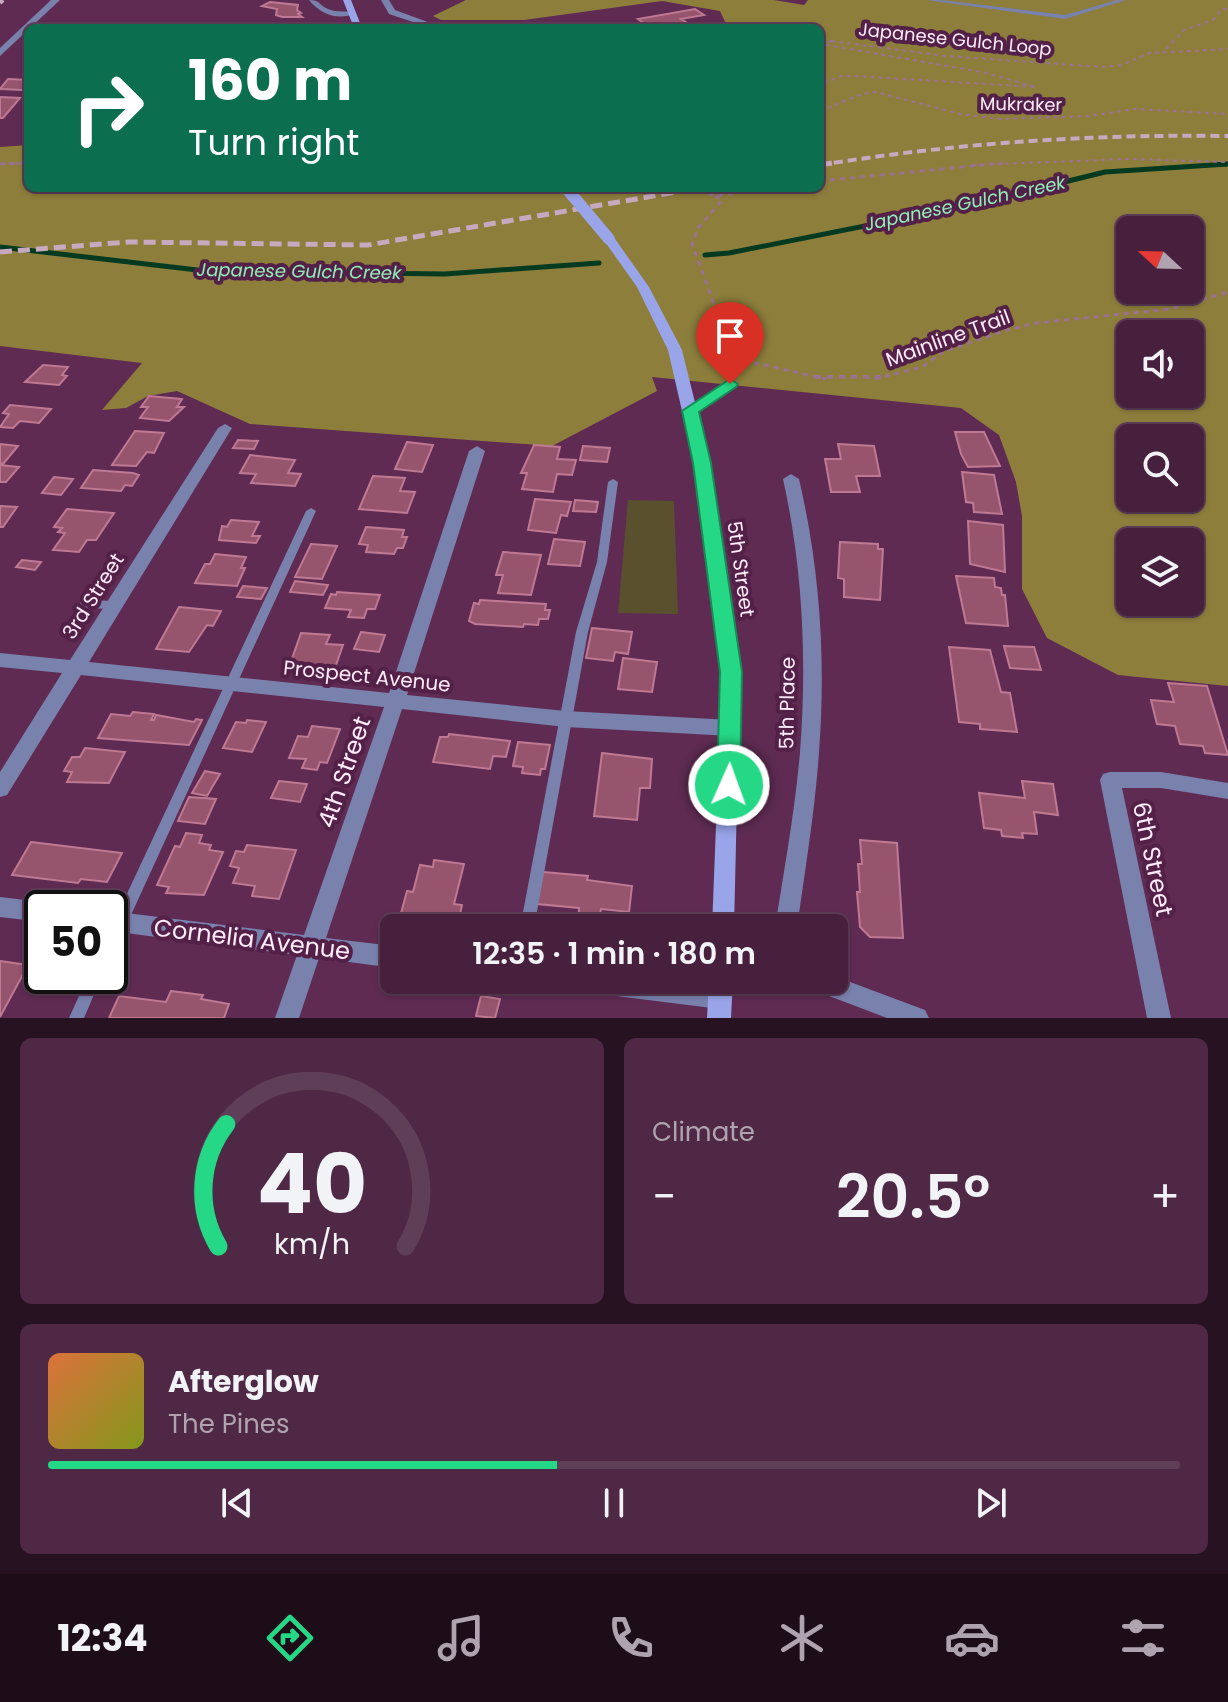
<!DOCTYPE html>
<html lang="en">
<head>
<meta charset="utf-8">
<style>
	body { margin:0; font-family:Poppins,sans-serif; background:#4e2845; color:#f1f3f6; height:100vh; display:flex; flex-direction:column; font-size:30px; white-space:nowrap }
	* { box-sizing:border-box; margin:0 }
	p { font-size:26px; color:#b0a3b0 }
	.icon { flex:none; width:44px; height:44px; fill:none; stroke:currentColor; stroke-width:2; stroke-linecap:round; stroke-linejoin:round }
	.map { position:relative; height:1018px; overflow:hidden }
	.sheet { display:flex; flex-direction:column; gap:20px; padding:20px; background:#271222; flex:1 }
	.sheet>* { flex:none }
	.top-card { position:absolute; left:24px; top:24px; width:800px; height:168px; border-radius:12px; box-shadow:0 2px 6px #0004,0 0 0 2px #5f3e58; background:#0b6e4f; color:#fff; overflow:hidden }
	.needle { width:52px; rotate:292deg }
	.buttons { position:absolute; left:1116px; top:216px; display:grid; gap:16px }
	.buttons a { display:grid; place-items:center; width:88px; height:88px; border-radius:12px; background:#47203e; box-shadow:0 2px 6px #0004,0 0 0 2px #5f3e58; font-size:40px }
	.speed { position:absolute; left:24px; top:890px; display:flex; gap:16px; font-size:40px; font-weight:700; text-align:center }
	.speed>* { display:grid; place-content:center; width:104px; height:104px; border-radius:50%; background:#47203e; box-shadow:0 2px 6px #0004,0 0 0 2px #5f3e58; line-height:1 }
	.speed .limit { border:4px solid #111; border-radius:12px; background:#fff; color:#111 }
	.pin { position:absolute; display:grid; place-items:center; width:68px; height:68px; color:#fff; margin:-82px -34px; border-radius:50% 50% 50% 0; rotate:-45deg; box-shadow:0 0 8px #0007 }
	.pin .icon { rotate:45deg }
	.me { position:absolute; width:88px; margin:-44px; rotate:2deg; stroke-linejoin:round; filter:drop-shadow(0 0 6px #0008) }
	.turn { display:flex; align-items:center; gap:28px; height:168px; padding:0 32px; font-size:36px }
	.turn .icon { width:104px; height:104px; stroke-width:2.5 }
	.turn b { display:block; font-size:56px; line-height:68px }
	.big { font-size:60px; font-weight:600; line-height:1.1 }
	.sheet .card { flex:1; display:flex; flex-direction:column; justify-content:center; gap:12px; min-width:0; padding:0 28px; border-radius:12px; background:#4e2845 }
	.sheet .dial { align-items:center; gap:0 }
	.dial svg { height:208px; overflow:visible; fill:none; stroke:#5f3e58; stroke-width:7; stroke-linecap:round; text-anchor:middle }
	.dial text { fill:#f1f3f6; stroke:none }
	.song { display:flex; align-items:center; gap:24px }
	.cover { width:96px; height:96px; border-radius:12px; background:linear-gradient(135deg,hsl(20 70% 55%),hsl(70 70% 35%)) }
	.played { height:8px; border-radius:4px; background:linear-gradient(90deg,#24d886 45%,#5f3e58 45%) }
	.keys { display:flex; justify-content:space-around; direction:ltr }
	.heat { display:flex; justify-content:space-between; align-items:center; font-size:44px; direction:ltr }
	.sheet .tiles { flex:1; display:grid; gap:20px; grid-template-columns:1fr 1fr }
	.card:last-child { grid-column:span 2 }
	.trip { position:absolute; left:380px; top:914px; width:468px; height:80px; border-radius:12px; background:#47203e; box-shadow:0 2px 6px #0004,0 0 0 2px #5f3e58; font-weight:600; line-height:80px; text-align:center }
	.tabs { display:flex; height:128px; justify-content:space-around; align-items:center; background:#1c0d19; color:#b0a3b0 }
	.tabs .icon { width:56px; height:56px }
	.tabs .on { color:#24d886 }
	.tabs b { font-size:36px; color:#f1f3f6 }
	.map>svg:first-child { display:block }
	.green { fill:#59512d }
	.forest { fill:#8d7e3c; fill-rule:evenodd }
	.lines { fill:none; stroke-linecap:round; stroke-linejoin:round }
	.stream-far1 { stroke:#043a20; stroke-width:4 }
	.stream { stroke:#043a20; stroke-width:5 }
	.building { fill:#96546d; stroke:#bf7993; stroke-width:2 }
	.path-far2 { stroke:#9a7290; stroke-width:2; stroke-dasharray:4 4; stroke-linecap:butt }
	.path-far1 { stroke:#9a7290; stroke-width:3; stroke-dasharray:5 5; stroke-linecap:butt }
	.path { stroke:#9a7290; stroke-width:4; stroke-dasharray:6 6; stroke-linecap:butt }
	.service { fill:#7981ad; fill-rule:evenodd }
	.minor { fill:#7981ad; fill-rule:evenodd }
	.secondary { fill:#99a4e9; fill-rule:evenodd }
	.rail-far1 { stroke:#c8a9c0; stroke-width:4; stroke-dasharray:9 5; stroke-linecap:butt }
	.rail { stroke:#c8a9c0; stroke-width:5; stroke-dasharray:12 6; stroke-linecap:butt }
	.secondary-bridge { stroke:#99a4e9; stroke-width:12 }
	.route { fill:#24d886; stroke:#178c57; stroke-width:2 }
	.labels { text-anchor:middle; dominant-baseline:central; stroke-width:8; stroke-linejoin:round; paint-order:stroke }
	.far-street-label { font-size:18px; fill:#ffebf9; stroke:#532048 }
	.far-water-label { font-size:18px; font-style:italic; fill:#91eeb6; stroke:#532048 }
	.street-label { font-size:20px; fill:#ffebf9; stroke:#532048 }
	.near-street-label { font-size:24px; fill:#ffebf9; stroke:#532048 }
</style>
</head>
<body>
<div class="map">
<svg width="1228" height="1018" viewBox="0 0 1228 1018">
	<rect width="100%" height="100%" fill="#5f2b53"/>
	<path class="green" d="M628,500L674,501L678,614L618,613Z"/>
	<path class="forest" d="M466,0H774L804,5L808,0H1228V686L1118,675L1047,638L1022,589V516L1016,482L999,435L961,408L652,377L657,391L552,446L250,424L177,391L148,396L126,408L102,410L142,363L0,346V147L28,145V188H820V28H728L720,11L662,1L524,20H441L433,16ZM1130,230H1190V290H1130ZM1130,334H1190V394H1130ZM1130,438H1190V498H1130ZM1130,542H1190V602H1130Z"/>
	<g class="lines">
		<path class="stream-far1" d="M1211,165L1228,164"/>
		<path class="stream" d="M0,247L206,271L445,274L599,263
			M705,255L729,253L975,204L1105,172L1228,164"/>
	</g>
	<path class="building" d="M270,2L298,5L297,10L301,13L298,14L302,17H282L276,15L277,9L262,6Z
		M695,9L704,15L681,19L694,27L690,28H651L638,19Z
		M8,79L28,80V85L22,90L0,89Z
		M0,97L20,98L3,118H0Z
		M43,365L68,367L62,375L67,376L59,385L25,382Z
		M149,396L182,399L177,407H184L169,421L140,418L148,407H141Z
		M10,405L51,409L39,423L20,421L13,428L0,427L9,414L3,413Z
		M135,431L164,433L154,453L147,452L136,466L112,465Z
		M955,432H984L1000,466L968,467L961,454Z
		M238,440L258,441L254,449L233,448Z
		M407,442L433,445L422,472L395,469Z
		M0,444L18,446L3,464L0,463Z
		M838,444L874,446L880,476H856L860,492H831L825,459H841Z
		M534,445L560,447L557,459L576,460L572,475L557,474L553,492L522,489L527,473H521Z
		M583,446L610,448L607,462L580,460Z
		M250,455L295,460L288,473L301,474L295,486L251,483L256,474L240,473Z
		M0,465L19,467L6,482H0Z
		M93,470L133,473L139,475L132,486L125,485L121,491L81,488Z
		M962,472L994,475L1002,514L974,512L973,503L966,502Z
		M373,476L405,478L400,491L415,492L407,513L359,509Z
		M54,477L73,479L61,495L42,493Z
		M535,499L571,502L567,516L561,515L556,533L528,530Z
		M575,500L598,502L596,512L573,511Z
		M0,506L17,507L3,527H0Z
		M67,509L114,513L96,540H87L79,552L53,550L65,533L58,532L62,528L54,527Z
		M231,520L259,522L252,536H260L256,543L219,540L222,526L227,527Z
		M968,521L1003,525L1005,572L970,564Z
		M366,527L404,530L402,537H407L403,548H397L394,554L366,552L368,545L359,544Z
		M554,539L585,542L580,566L548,564Z
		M840,542L878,544V549H883L880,600L844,597V579L838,578Z
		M311,544L337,546L322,579L295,577Z
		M503,552L541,555L531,595L498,593L503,575H496Z
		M215,554L246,557L241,568H245L237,586L195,583L205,564H210Z
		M22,560L41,562L35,570L16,567Z
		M956,576L994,578L995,587L1001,588L1002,595H1005L1008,626L966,623Z
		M295,581L328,585L323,595L290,592Z
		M243,586L267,588L261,599L237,597Z
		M337,592L380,595L375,609H367L364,618L348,617L351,610L325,608L331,594L336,595Z
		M480,600L546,604L545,610H550L548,619H539L538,625L524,624L523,627L475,624L469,621L474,603L479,604Z
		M179,607L221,611L213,626L207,625L189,652L156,649Z
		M592,628L632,632L628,654L615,652L613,661L586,658Z
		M361,632L385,635L379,652L354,649Z
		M301,633L330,635L326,644L343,645L335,668L290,664Z
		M1004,646L1034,647L1041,670L1010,668Z
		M949,647L990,650L1001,692L1010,693L1017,732L980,729V724L959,722Z
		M623,658L657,662L652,692L618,689Z
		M1168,683L1207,686L1228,755L1205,753L1203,746L1180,744L1175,726L1157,724L1151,700L1174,702Z
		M133,712L154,714L151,720H154L156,715L194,722L196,719L202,720L189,745L98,738L111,714L130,716Z
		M247,720L266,722L252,752L223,748L236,722L246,723Z
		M312,726L340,729L327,763L320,762L317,770L302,768L306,759L289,758L298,736L308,737Z
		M449,734L510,741L506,757L493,756L490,769L433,762L440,737H448Z
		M518,742L550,745L545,769H541L540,775L522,773L523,767L513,766Z
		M85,748L125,752L109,783L67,782L72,772L64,771L72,757H80Z
		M602,753L652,759L650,788H640L637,820L594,816Z
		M205,771L220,774L207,796L192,793Z
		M279,781L307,784L300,802L271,798Z
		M1022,781L1053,784L1058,815L1034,812L1037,834L1022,833L1023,838L1002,836L1001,830L984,828L979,793L1025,798Z
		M189,797L216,799L205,824L178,821Z
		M186,833L202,835L199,843L211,845L209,850L223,852L204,895L166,893L169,887L157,885L175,846L180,847Z
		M860,840L897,843L903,938L870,937L860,927L857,892H860L858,864H862Z
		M31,842L122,853L107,882L81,879L78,883L12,875Z
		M247,845L296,850L279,899L252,896L255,886L233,883L239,868L230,866L236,851L244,852Z
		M434,860L464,864L454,904L462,905L457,928H397L407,891L413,892L420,865L433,867Z
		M543,872L588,876L587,880L632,886L629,912L601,909L600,915L579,913V908L537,904Z
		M533,917L552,919L551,928H530Z
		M0,961L28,965L0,1017Z
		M171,991L203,995L201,999L229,1004L224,1018H109L119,996L166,1002Z
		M481,996L500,999L495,1018L476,1016Z"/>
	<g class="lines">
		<path class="path-far2" d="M831,41L946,56L1103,67L1122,65L1149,53L1228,49
			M1166,49L1184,30L1213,20L1221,9H1228
			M820,76L824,83L820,95
			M824,83L841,76H855L1036,87L982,72L821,44L831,41
			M820,111L862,94L876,92L960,114L1000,119L1089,116L1135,109L1228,114
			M0,164L28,163
			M973,165L1126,159L1228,162"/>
		<path class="path-far1" d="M0,164L25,163
			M820,181L1003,163
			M700,188L715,196L767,188
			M715,196L722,200L698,228L692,244L722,326
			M725,356L826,379
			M875,379L922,367L943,352L1007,330L1036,323L1170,309L1228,292"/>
		<path class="path" d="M815,377H883"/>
		<path class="service" d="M926,0H941L1065,15L1117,0H1126L1065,19Z
			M711,24L713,25L715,28H709L708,26Z
			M730,381L733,382L734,384L733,386L694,413H688L686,411L688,409Z
			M613,479L618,482L607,562L588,632L534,928H520L576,632L597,562L608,482Z
			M311,508L316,511L115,950L110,952V930L306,511Z
			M85,600L113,601L117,602L118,605L117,608L113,609L85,608L81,607L80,604L81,601Z
			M88,976H102L84,1018H69Z"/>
		<path class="minor" d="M51,0H60L0,56V48Z
			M309,0C320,0 319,5 328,9C337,13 348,10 356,13C339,21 321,15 309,0Z
			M381,0H389L395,10L444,28H431L389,14Z
			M225,424L232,428L89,662L389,693L469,451L477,446L485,451L407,695L566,711L731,720L738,723L741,728L738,733L731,736L566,727L402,709L326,938L394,946V968L319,958L299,1018H275L297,955L110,931V911L304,935L384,707L81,675L7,795L0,797V772L62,673L0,667V653L70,660L218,428Z
			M791,474L799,479C820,569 826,660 819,752C815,811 805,870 797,928H775C784,870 795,811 800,752C807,661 803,569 783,479Z
			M1110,772H1161L1228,783V799L1161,788H1122L1171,1018H1147L1100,780L1103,774Z
			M0,897L42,902L51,908H42V922L0,917Z
			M834,976L925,1010L929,1018H887L808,988L804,980H834Z
			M564,980H665L720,987L728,990L732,998L728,1006L720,1009L576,991L568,988Z"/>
		<path class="secondary" d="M343,0H351L362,28H354Z
			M609,235L613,236L649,287L682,350L710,463L740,672L734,928H712L722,672L694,463L668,350L637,287L603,239Z
			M709,980H733L731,1018H707Z"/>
		<path class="rail-far1" d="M0,3L3,0
			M820,165C956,143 1091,134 1228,136"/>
		<path class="rail" d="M820,165L832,163
			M0,252L128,242L368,245L700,188"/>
		<path class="secondary-bridge" d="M567,189L609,239"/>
	</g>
	<path class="route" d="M730,379L738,384L736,387L699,412L711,463L742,672L740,785L737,792L729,795L721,792L717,785L720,672L693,463L682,411Z"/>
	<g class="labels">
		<g class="far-street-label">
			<text transform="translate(955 39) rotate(6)">Japanese Gulch Loop</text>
			<text transform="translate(1021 104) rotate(1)">Mukraker</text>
		</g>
		<g class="far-water-label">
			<text transform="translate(965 203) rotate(-12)">Japanese Gulch Creek</text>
			<text transform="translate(299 271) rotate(1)">Japanese Gulch Creek</text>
		</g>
		<g class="street-label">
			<text transform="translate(948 338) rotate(-20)">Mainline Trail</text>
			<text transform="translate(741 569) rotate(82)">5th Street</text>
			<text transform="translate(93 596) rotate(-58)">3rd Street</text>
			<text transform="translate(367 676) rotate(6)">Prospect Avenue</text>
			<text transform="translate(787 703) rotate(-89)">5th Place</text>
		</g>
		<g class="near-street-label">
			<text transform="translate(344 772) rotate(-71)">4th Street</text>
			<text transform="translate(1153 859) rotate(78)">6th Street</text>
			<text transform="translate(252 939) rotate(7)">Cornelia Avenue</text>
		</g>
	</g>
</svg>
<div class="buttons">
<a><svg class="needle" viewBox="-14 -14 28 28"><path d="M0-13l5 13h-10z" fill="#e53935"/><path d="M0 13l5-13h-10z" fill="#b0a3b0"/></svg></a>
<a><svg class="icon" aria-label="sound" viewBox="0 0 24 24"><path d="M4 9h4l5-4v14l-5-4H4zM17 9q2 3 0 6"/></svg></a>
<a><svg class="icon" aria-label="search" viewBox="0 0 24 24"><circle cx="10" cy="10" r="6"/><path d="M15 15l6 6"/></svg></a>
<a><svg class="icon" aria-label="layers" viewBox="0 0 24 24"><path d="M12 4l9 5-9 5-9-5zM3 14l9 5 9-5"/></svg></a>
</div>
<div class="speed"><div class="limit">50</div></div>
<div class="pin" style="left:730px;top:384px;background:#d93025"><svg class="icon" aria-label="arrive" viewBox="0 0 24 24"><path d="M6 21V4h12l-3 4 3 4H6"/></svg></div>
<svg class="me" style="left:729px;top:785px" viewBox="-20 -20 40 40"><circle r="17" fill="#24d886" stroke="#fff" stroke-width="3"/><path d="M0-11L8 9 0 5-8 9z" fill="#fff"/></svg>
<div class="trip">12:35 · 1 min · 180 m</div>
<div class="top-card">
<div class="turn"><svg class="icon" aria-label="right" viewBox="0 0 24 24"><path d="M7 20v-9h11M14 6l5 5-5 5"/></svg><div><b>160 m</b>Turn right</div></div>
</div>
</div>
<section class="sheet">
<div class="tiles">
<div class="card dial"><svg viewBox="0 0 100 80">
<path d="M14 69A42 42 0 1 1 86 69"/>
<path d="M14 69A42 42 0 0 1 17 22" stroke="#24d886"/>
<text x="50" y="56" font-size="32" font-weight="700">40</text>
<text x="50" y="72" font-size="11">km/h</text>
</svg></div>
<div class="card"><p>Climate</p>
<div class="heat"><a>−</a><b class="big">20.5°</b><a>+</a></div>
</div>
<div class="card">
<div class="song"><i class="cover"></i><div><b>Afterglow</b><p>The Pines</p></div></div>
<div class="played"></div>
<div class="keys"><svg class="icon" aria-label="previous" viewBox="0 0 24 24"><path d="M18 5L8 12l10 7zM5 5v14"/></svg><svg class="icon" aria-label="pause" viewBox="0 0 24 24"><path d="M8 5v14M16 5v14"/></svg><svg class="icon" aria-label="next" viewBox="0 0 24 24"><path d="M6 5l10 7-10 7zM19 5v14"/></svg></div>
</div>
</div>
</section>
<nav class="tabs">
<b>12:34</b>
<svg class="icon on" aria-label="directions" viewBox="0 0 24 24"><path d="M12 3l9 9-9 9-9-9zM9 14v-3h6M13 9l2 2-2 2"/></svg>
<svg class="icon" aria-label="music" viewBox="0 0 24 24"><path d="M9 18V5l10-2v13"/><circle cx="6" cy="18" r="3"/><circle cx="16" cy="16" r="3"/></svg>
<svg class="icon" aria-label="phone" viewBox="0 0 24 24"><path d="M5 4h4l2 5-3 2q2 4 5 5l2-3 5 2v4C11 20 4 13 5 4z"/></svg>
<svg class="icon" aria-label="climate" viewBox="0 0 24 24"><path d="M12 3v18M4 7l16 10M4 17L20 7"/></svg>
<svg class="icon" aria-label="car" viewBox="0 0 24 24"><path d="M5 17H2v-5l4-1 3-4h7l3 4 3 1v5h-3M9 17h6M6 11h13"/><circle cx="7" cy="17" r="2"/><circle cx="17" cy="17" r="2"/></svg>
<svg class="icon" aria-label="filters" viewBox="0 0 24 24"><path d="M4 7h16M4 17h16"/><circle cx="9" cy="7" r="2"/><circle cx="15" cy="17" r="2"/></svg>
</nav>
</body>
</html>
